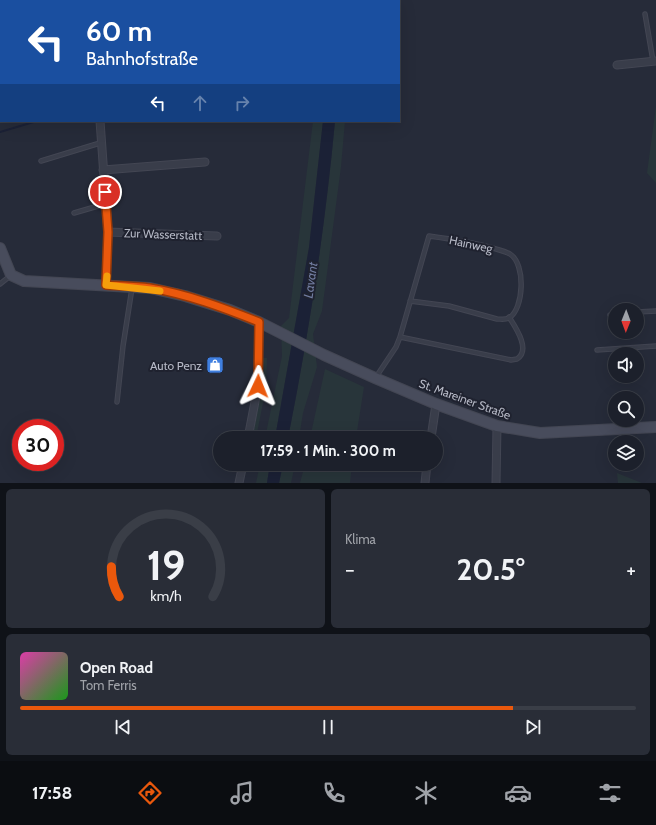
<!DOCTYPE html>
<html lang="de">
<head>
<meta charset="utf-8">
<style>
	body { margin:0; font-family:Cabin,sans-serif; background:#292d37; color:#f1f3f6; height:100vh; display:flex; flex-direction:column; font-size:15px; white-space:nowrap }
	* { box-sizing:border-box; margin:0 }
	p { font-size:13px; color:#a0a3a9 }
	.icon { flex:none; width:22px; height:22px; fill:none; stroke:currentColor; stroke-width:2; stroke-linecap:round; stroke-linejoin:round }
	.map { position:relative; height:483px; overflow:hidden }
	.drawer { display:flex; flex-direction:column; gap:6px; padding:6px; background:#0f1218; flex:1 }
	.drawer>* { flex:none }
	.banner { position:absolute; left:0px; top:0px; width:400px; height:122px; box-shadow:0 4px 16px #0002,0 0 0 1px #3a3e47; background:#1a4fa0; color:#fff; overflow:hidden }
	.needle { width:26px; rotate:181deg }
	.buttons { position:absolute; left:608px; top:303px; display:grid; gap:8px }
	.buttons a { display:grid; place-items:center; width:36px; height:36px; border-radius:50%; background:#1c202b; box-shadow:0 4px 16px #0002,0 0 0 1px #3a3e47; font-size:20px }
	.speed { position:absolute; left:12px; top:419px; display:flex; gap:8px; font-size:20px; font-weight:700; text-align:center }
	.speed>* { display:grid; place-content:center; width:52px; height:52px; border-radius:50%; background:#1c202b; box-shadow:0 4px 16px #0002,0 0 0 1px #3a3e47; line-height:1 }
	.speed .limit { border:6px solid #d22; background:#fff; color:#111 }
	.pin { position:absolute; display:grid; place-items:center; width:34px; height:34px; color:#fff; margin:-17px; border:2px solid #fff; border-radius:50%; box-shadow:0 1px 4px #0007 }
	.me { position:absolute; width:44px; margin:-22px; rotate:2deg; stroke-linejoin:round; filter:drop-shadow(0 0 3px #0008) }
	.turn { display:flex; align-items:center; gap:14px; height:84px; padding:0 20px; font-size:18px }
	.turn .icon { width:52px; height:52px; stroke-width:2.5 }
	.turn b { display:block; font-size:28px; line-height:34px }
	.lanes { display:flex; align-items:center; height:38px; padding:0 20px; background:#0003; justify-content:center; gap:20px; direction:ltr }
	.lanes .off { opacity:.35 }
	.big { font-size:30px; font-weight:700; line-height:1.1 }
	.drawer .widget { flex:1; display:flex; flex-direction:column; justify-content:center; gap:6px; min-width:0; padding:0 14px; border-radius:6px; background:#292d37 }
	.drawer .dial { align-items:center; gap:0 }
	.dial svg { height:104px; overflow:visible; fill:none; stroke:#3a3e47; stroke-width:7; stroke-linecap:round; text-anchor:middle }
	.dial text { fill:#f1f3f6; stroke:none }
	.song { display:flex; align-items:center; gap:12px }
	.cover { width:48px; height:48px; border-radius:6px; background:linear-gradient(135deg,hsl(320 70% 55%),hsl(120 70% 35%)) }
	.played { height:4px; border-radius:2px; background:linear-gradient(90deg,#ea580c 80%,#3a3e47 80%) }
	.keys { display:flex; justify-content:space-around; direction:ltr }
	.heat { display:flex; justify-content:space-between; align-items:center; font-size:22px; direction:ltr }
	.drawer .tiles { flex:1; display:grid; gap:6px; grid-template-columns:1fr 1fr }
	.widget:last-child { grid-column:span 2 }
	.trip { position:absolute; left:213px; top:431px; width:230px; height:40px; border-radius:20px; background:#1c202b; box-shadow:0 4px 16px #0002,0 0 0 1px #3a3e47; font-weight:700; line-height:40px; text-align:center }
	.tabs { display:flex; height:64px; justify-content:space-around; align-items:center; background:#0b0d11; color:#a0a3a9 }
	.tabs .icon { width:28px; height:28px }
	.tabs .current { color:#ea580c }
	.tabs b { font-size:18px; color:#f1f3f6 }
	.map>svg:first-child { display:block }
	.green { fill:#28353a }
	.water { fill:#1b2136 }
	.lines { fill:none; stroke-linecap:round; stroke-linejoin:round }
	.stream { stroke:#1b2136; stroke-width:2 }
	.lane-casing { stroke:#434653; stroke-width:5.5 }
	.street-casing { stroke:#434653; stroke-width:9 }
	.secondary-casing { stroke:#434653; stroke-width:12 }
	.lane { stroke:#393d4a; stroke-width:3.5 }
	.street { stroke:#393d4a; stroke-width:7 }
	.secondary { stroke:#484c5c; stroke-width:10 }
	.route-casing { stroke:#983908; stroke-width:10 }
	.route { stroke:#ea580c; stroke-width:7 }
	.slow { stroke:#f59e0b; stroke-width:7 }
	.labels { text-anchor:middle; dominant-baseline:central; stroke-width:4; stroke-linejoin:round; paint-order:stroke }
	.street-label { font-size:12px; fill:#b5b8c5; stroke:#1f222f }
	.poi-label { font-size:12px; fill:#b5b8c5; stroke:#1f222f; text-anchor:end }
	.water-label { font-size:13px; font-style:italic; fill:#727da0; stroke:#1f222f }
</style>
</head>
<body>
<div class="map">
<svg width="656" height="483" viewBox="0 0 656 483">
	<rect width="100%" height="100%" fill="#262b39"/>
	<path class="green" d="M656,106V183L647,173Z
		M313,121H323L309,247L275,438H265L282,356L281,326L289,318Z
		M335,121H345L341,167L322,311L313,334L317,367L303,413L299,438H288C309,333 325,228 335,121Z
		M263,358H267L266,388L256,438H252L262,387Z
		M325,369L364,387L356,438H310Z
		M260,464H270L267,483H256Z
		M283,464H295L291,483H279Z
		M305,464H352L350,483H300Z
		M617,473L642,483H618Z"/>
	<path class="water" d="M323,121H335C325,228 309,333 288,438H275L309,248Z
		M270,464H283L279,483H267Z"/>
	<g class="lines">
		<path class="stream" d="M0,132L37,121"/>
		<defs>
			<path id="lane" d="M645,14L653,61
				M41,161L100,143
				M74,213L105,204
				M0,284L10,276
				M637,312L656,311
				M610,315L615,314
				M400,337L511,360L517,359C531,350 516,328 509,317
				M597,350L656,346
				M376,377L396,347L400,337L429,236C451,239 471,242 493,248C498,250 505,251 510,254C526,264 524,309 509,318C505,320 501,319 497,319L449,306L410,301
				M117,402L123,346L132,288"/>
			<path id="street" d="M617,65L656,61
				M100,121L108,232L106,285
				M103,170L205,162
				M108,232L217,236
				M248,438L258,386L259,322
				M431,438L436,404
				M239,483L243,464
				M425,483L427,464
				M496,483L497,426"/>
			<path id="secondary" d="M0,248L11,275L24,281L150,288L185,296L230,310L259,322L324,355L375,378L436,404L497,426L540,433L656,427"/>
		</defs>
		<use href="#lane" class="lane-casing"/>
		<use href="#street" class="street-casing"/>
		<use href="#secondary" class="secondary-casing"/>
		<use href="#lane" class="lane"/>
		<use href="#street" class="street"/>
		<use href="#secondary" class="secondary"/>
	</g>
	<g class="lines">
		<defs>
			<path id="route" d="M105,192L108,232L106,285C121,286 135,286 150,288C187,294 224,308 259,322L258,386"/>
		</defs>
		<use href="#route" class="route-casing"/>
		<use href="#route" class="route"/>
		<path class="slow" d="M107,276L106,285L160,291"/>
	</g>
	<defs>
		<symbol id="shop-square" viewBox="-11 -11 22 22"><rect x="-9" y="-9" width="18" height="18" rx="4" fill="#3f7fe0" stroke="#1f222f"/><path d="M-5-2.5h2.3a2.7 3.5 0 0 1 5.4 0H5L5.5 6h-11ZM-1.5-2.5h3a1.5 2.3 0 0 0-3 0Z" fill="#fff"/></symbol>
	</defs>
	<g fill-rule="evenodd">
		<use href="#shop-square" x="205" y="355" width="20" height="20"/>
	</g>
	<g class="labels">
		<g class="street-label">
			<text transform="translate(163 234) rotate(2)">Zur Wasserstatt</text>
			<text transform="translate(471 244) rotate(12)">Hainweg</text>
			<text transform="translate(465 399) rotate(20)">St. Mareiner Straße</text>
		</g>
		<g class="poi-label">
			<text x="202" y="365">Auto Penz</text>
		</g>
		<g class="water-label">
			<text transform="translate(310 280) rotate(-82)">Lavant</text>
		</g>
	</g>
</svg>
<div class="buttons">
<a><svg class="needle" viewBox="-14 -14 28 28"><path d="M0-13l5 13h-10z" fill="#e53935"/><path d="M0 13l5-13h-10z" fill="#a0a3a9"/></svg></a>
<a><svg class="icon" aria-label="sound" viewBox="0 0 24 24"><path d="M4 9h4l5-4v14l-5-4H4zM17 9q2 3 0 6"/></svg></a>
<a><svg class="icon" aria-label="search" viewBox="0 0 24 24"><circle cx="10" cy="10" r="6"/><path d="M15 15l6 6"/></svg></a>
<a><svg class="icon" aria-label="layers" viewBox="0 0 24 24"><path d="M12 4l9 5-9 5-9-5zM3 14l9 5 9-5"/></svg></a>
</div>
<div class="speed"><div class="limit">30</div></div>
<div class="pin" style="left:105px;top:192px;background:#d93025"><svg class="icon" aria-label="arrive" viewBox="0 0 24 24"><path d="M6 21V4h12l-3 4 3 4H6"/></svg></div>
<svg class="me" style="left:258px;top:386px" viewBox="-20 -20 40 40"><path d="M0-17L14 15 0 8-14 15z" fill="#ea580c" stroke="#fff" stroke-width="4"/></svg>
<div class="trip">17:59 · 1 Min. · 300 m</div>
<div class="banner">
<div class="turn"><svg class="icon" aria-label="left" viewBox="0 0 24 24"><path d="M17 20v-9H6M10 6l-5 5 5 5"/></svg><div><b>60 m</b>Bahnhofstraße</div></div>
<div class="lanes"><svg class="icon" aria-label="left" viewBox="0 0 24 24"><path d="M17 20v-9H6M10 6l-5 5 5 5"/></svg><svg class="icon off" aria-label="ahead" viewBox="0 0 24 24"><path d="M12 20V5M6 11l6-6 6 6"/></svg><svg class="icon off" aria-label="right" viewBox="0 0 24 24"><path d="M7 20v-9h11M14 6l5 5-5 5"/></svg></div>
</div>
</div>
<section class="drawer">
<div class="tiles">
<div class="widget dial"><svg viewBox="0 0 100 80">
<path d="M14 69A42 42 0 1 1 86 69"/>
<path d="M14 69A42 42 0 0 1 8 46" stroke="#ea580c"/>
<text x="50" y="56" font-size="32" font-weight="700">19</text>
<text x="50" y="72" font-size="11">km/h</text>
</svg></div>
<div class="widget"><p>Klima</p>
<div class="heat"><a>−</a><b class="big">20.5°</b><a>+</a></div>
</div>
<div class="widget">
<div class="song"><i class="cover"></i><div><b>Open Road</b><p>Tom Ferris</p></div></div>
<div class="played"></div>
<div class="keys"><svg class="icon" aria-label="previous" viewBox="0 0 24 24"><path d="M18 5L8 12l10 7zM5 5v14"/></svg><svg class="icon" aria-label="pause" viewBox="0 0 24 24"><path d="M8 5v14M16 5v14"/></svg><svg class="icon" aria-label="next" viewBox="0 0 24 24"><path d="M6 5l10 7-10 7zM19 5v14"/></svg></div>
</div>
</div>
</section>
<nav class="tabs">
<b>17:58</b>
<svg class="icon current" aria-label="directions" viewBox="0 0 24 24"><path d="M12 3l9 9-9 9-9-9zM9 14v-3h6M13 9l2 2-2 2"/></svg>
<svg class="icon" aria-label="music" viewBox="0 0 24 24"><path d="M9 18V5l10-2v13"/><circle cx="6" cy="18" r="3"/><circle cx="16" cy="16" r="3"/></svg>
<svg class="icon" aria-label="phone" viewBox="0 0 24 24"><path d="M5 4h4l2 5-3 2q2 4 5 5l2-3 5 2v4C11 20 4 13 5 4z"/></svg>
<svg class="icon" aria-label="climate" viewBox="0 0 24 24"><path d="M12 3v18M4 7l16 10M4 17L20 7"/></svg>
<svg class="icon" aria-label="car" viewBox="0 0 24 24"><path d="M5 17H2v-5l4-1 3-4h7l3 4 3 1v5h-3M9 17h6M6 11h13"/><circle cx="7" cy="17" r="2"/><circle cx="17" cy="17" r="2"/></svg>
<svg class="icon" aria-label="filters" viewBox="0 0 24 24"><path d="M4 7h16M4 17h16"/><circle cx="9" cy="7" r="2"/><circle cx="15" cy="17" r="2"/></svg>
</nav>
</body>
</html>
